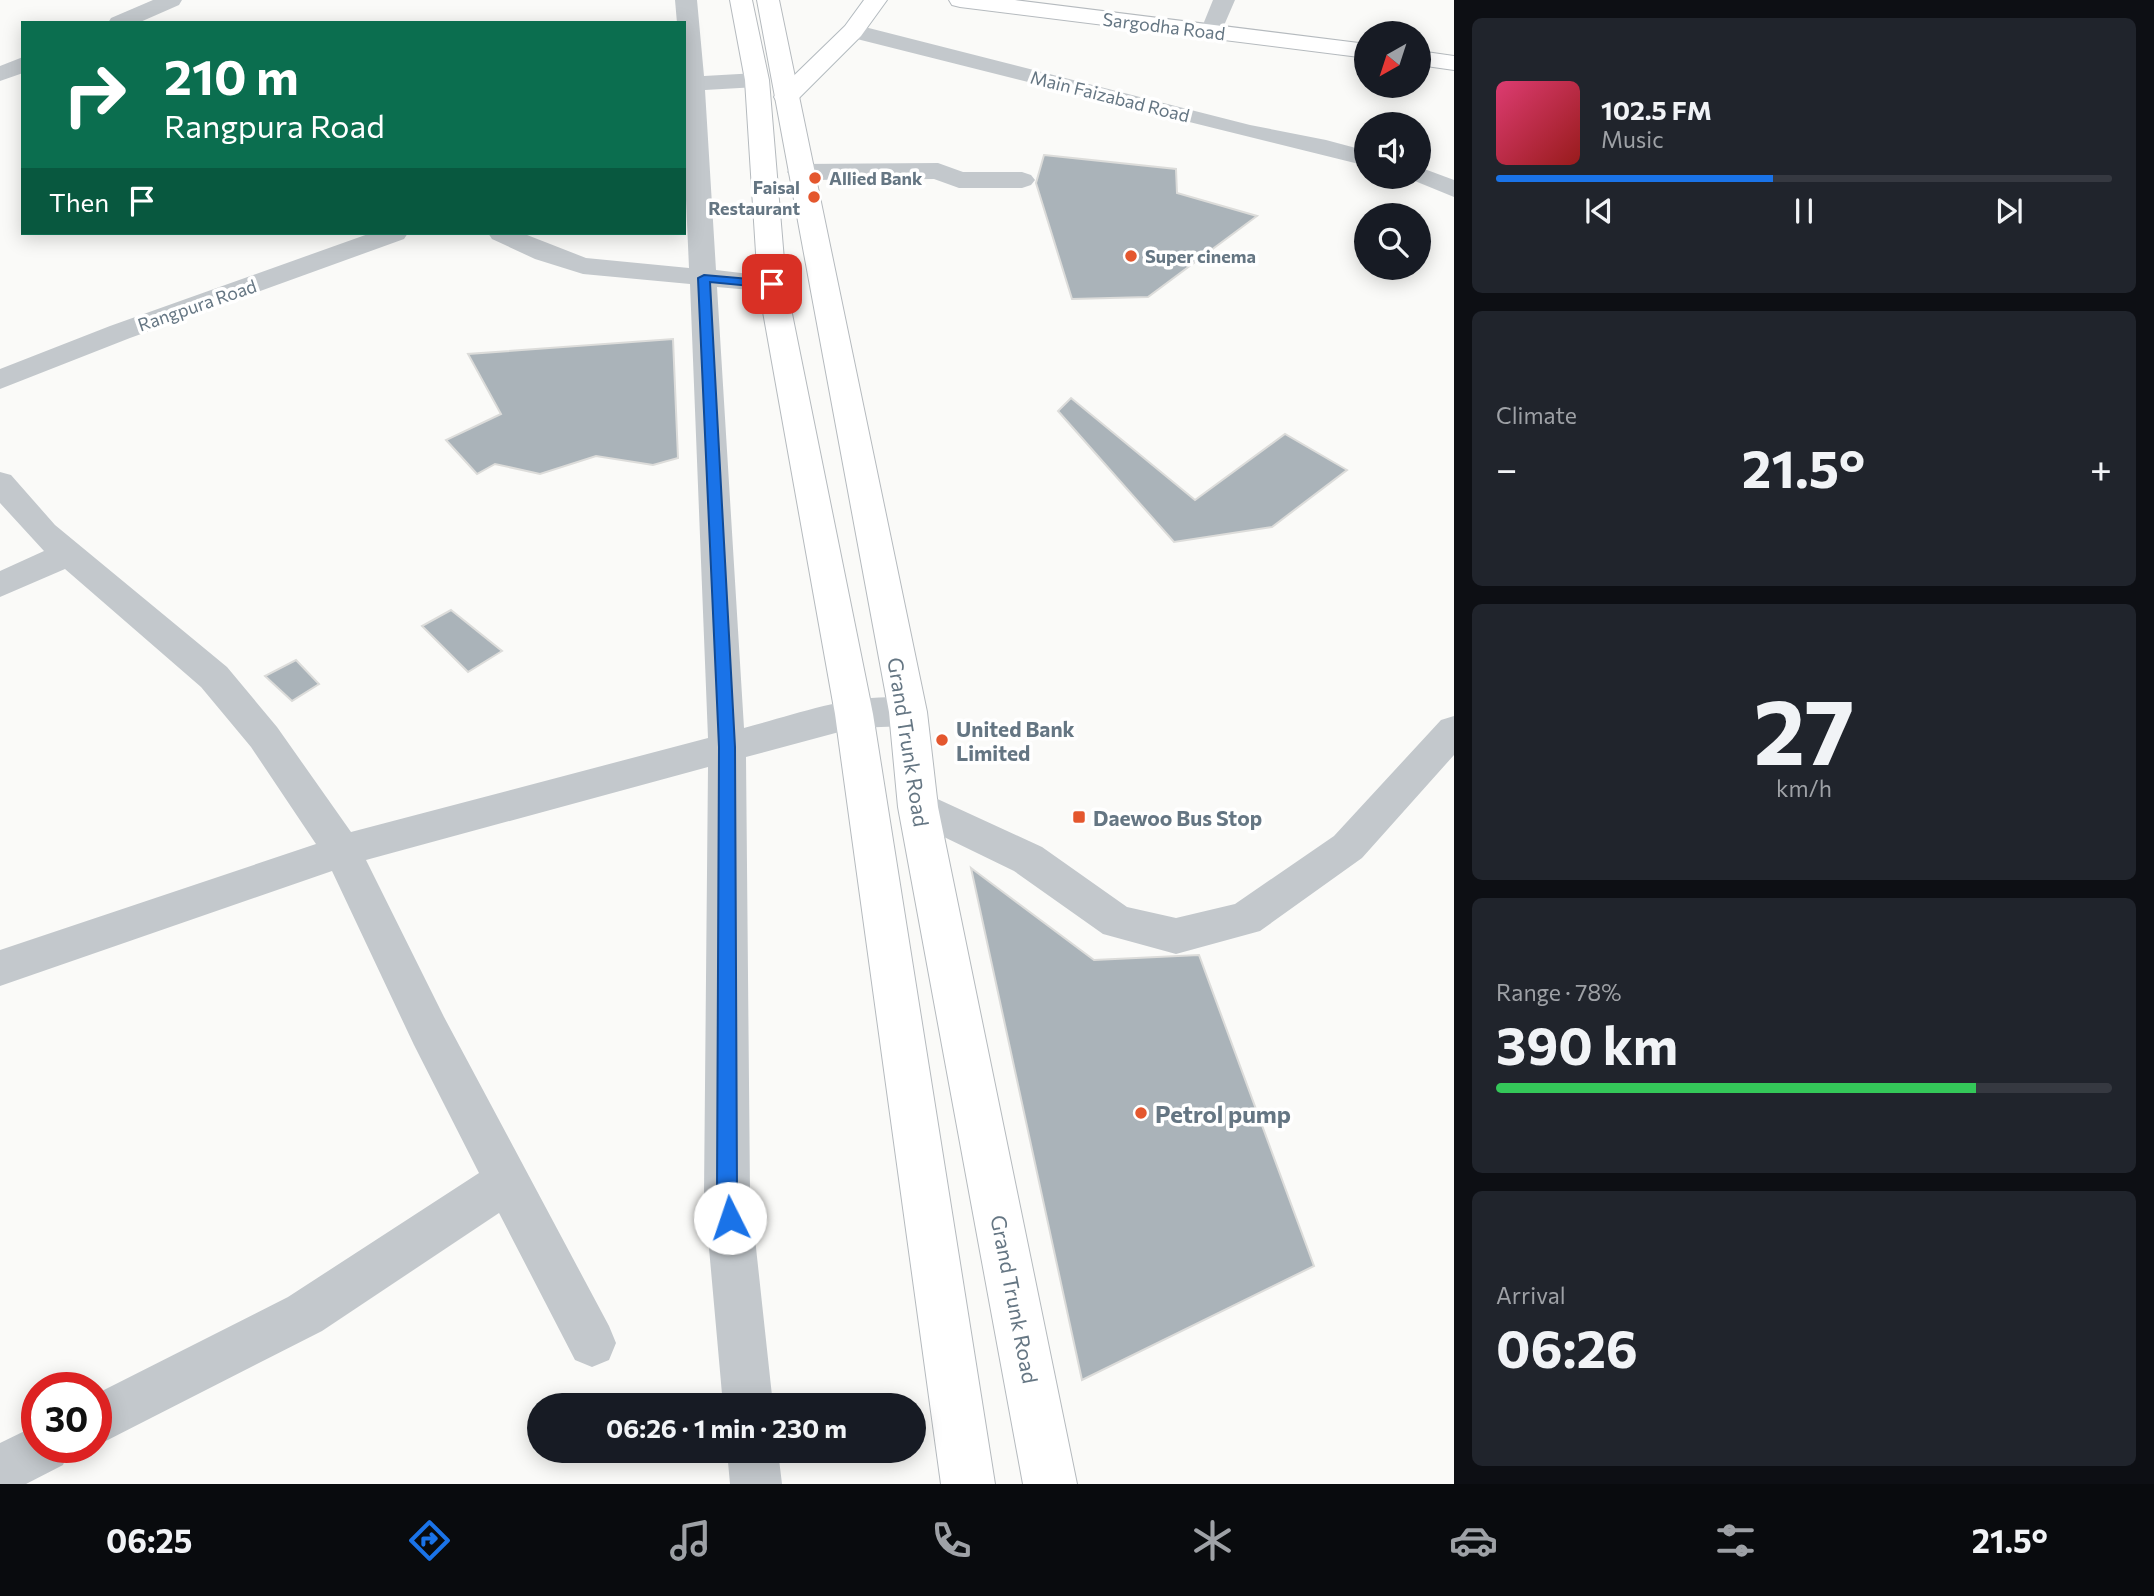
<!DOCTYPE html>
<html lang="en">
<head>
<meta charset="utf-8">
<style>
	body { margin:0; font-family:Commissioner,sans-serif; background:#20242c; color:#f1f3f6; height:100vh; display:flex; flex-direction:column; font-size:26px; white-space:nowrap }
	* { box-sizing:border-box; margin:0 }
	p { font-size:23px; color:#9ea1a6 }
	.icon { flex:none; width:38px; height:38px; fill:none; stroke:currentColor; stroke-width:2; stroke-linecap:round; stroke-linejoin:round }
	.map { position:relative; flex:1; overflow:hidden }
	.drawer { display:flex; flex-direction:column; gap:18px; padding:18px; background:#0d0f14; width:700px }
	.drawer>* { flex:none }
	.top-card { position:absolute; left:21px; top:21px; width:665px; height:214px; border-radius:0px; box-shadow:0 4px 18px #0003; background:#0b6e4f; color:#fff; overflow:hidden }
	.needle { width:46px; rotate:219deg }
	.buttons { position:absolute; left:1354px; top:21px; display:grid; gap:14px }
	.buttons a { display:grid; place-items:center; width:77px; height:77px; border-radius:50%; background:#171b24; box-shadow:0 4px 18px #0003; font-size:35px }
	.speed { position:absolute; left:21px; top:1372px; display:flex; gap:14px; font-size:35px; font-weight:700; text-align:center }
	.speed>* { display:grid; place-content:center; width:91px; height:91px; border-radius:50%; background:#171b24; box-shadow:0 4px 18px #0003; line-height:1 }
	.speed .limit { border:10px solid #d22; background:#fff; color:#111 }
	.pin { position:absolute; display:grid; place-items:center; width:60px; height:60px; color:#fff; margin:-30px; border-radius:14px; box-shadow:0 4px 10px #0006 }
	.me { position:absolute; width:77px; margin:-38px; rotate:356deg; stroke-linejoin:round; filter:drop-shadow(0 0 5px #0008) }
	.turn { display:flex; align-items:center; gap:24px; height:147px; padding:0 28px; font-size:32px }
	.turn .icon { width:91px; height:91px; stroke-width:2.5 }
	.turn b { display:block; font-size:49px; line-height:60px }
	.then { display:flex; align-items:center; height:66px; padding:0 28px; background:#0003; gap:14px; font-size:26px }
	.big { font-size:52px; font-weight:700; line-height:1.1 }
	.drawer .tile { flex:1; display:flex; flex-direction:column; justify-content:center; gap:10px; min-width:0; padding:0 24px; border-radius:10px; background:#20242c }
	.drawer .dial { align-items:center; gap:0 }
	.dial b { font-size:91px; line-height:1 }
	.song { display:flex; align-items:center; gap:21px }
	.cover { width:84px; height:84px; border-radius:10px; background:linear-gradient(135deg,hsl(340 70% 55%),hsl(0 70% 35%)) }
	.played { height:7px; border-radius:4px; background:linear-gradient(90deg,#1a73e8 45%,#363941 45%) }
	.keys { display:flex; justify-content:space-around; direction:ltr }
	.heat { display:flex; justify-content:space-between; align-items:center; font-size:38px; direction:ltr }
	.charge { height:10px; border-radius:5px; background:linear-gradient(90deg,#34c759 78%,#363941 0) }
	.trip { position:absolute; left:527px; top:1393px; width:399px; height:70px; border-radius:35px; background:#171b24; box-shadow:0 4px 18px #0003; font-weight:700; line-height:70px; text-align:center }
	.dock { display:flex; height:112px; justify-content:space-around; align-items:center; background:#090b0e; color:#9ea1a6 }
	.dock .icon { width:49px; height:49px }
	.dock .selected { color:#1a73e8 }
	.dock b { font-size:32px; color:#f1f3f6 }
	main { display:flex; flex:1; min-height:0 }
	.map>svg:first-child { display:block }
	.building { fill:#aab3b9; stroke:#dcdcda; stroke-width:2 }
	.lines { fill:none; stroke-linecap:round; stroke-linejoin:round }
	.secondary-casing { stroke:#b3babf; stroke-width:2 }
	.primary-casing { stroke:#b5babe; stroke-width:2 }
	.street { fill:#c3c8cc; fill-rule:evenodd }
	.secondary { fill:#fff; fill-rule:evenodd }
	.primary { fill:#fff; fill-rule:evenodd }
	.route { fill:#1a73e8; stroke:#114b97; stroke-width:2 }
	.poi-dot { fill:#e4572e; stroke:#fff; stroke-width:2.5 }
	.labels { text-anchor:middle; dominant-baseline:central; stroke-width:7; stroke-linejoin:round; paint-order:stroke }
	.far-street-label { font-size:18px; fill:#657683; stroke:#fff }
	.far-poi-label { font-size:18px; font-weight:bold; fill:#657683; stroke:#fff; text-anchor:start }
	.poi-label { font-size:21px; font-weight:bold; fill:#657683; stroke:#fff; text-anchor:start }
	.street-label { font-size:21px; fill:#657683; stroke:#fff }
	.near-poi-label { font-size:24px; font-weight:bold; fill:#657683; stroke:#fff; text-anchor:start }
</style>
</head>
<body>
<main>
<div class="map">
<svg width="1454" height="1484" viewBox="0 0 1454 1484">
	<rect width="100%" height="100%" fill="#fafaf8"/>
	<path class="building" d="M1044,155L1176,169L1177,193L1257,216L1148,297L1072,299L1036,183Z
		M673,339L678,458L653,465L596,456L540,474L495,464L477,474L446,440L501,414L468,354Z
		M1071,398L1195,500L1285,434L1347,470L1272,527L1174,542L1058,411Z
		M451,610L502,651L468,672L422,626Z
		M296,660L319,684L292,701L265,676Z
		M971,868L1094,960L1199,955L1314,1266L1082,1380Z"/>
	<g class="lines">
		<defs>
			<path id="secondary" d="M864,0H887L861,36L795,102L786,104L777,102L774,97L777,92L845,26Z"/>
			<path id="primary" d="M730,0H752L769,80L786,284L873,714L995,1484H941L835,714L758,284L745,80Z
				M757,0H779L927,712L938,807L1077,1484H1023L898,807L889,712Z
				M949,0H1015L1367,44V58L960,7L952,5Z
				M1419,51L1454,56V70L1419,65Z"/>
		</defs>
		<use href="#secondary" class="secondary-casing"/>
		<use href="#primary" class="primary-casing"/>
		<path class="street" d="M153,0H182L179,5L138,23H108L111,18Z
			M675,0H697L704,76L757,73L765,75L769,80L765,85L757,87L705,90L716,270L782,278L786,284L782,290L772,292L717,287L744,728C795,715 870,686 921,702L926,712L921,722L908,726L854,728L746,757L750,1192L773,1405H723L704,1192L708,767L366,860L444,1017L609,1326L616,1343L609,1360L592,1367L575,1360L499,1213L322,1331L96,1446V1394L288,1297L479,1173L414,1045L332,871L0,986V950L316,844L251,747L201,687L65,569L0,597V571L44,551L0,503V472L11,475L55,525L227,667L277,727L351,832L708,738L690,284L583,274L535,259L492,239L488,233H522L586,258L689,268L684,154V23H677Z
			M1213,0H1235L1219,37H1203L1200,32Z
			M853,24L1250,125L1326,140L1367,151V166C1193,123 1019,80 845,36L842,31L845,26Z
			M23,57V73L0,81V66Z
			M938,163L963,172H1022L1031,175L1035,180L1031,185L1022,188H959L934,179L800,180L791,177L787,172L791,167L800,164Z
			M1419,167L1454,180V197L1410,179L1408,177H1419Z
			M371,233H408L404,239L130,338L0,389V369L110,326Z
			M1454,716V755L1362,858L1260,931L1176,954L1103,934L1014,871L905,818L899,807L905,796L918,791L931,796L1042,847L1127,907L1176,918L1235,904L1334,836L1441,720Z
			M37,1425V1447H70L63,1465L26,1484H0V1443Z
			M727,1451H778L782,1484H730Z"/>
		<use href="#secondary" class="secondary"/>
		<use href="#primary" class="primary"/>
	</g>
	<path class="route" d="M704,275L772,281L778,284L772,288L710,282L735,747L737,1192L740,1218L737,1225L730,1228L723,1225L717,1192L719,747L698,278Z"/>
	<g class="poi-dot">
		<circle cx="815" cy="178" r="7"/>
		<circle cx="814" cy="197" r="7"/>
		<circle cx="1131" cy="256" r="7"/>
		<circle cx="942" cy="740" r="7"/>
		<rect x="1072" y="810" width="14" height="14" rx="3.5"/>
		<circle cx="1141" cy="1113" r="7"/>
	</g>
	<g class="labels">
		<g class="far-street-label">
			<text transform="translate(1164 26) rotate(7)">Sargodha Road</text>
			<text transform="translate(1110 96) rotate(14)">Main Faizabad Road</text>
			<text transform="translate(197 305) rotate(-19)">Rangpura Road</text>
		</g>
		<g class="far-poi-label">
			<text x="829" y="178">Allied Bank</text>
			<text x="800" y="187" text-anchor="end">Faisal<tspan x="800" dy="21">Restaurant</tspan></text>
			<text x="1145" y="256">Super cinema</text>
		</g>
		<g class="poi-label">
			<text x="956" y="728">United Bank<tspan x="956" dy="24">Limited</tspan></text>
			<text x="1093" y="817">Daewoo Bus Stop</text>
		</g>
		<g class="street-label">
			<text transform="translate(909 742) rotate(81)">Grand Trunk Road</text>
			<text transform="translate(1015 1299) rotate(79)">Grand Trunk Road</text>
		</g>
		<g class="near-poi-label">
			<text x="1155" y="1113">Petrol pump</text>
		</g>
	</g>
</svg>
<div class="buttons">
<a><svg class="needle" viewBox="-14 -14 28 28"><path d="M0-13l5 13h-10z" fill="#e53935"/><path d="M0 13l5-13h-10z" fill="#9ea1a6"/></svg></a>
<a><svg class="icon" aria-label="sound" viewBox="0 0 24 24"><path d="M4 9h4l5-4v14l-5-4H4zM17 9q2 3 0 6"/></svg></a>
<a><svg class="icon" aria-label="search" viewBox="0 0 24 24"><circle cx="10" cy="10" r="6"/><path d="M15 15l6 6"/></svg></a>
</div>
<div class="speed"><div class="limit">30</div></div>
<div class="pin" style="left:772px;top:284px;background:#d93025"><svg class="icon" aria-label="arrive" viewBox="0 0 24 24"><path d="M6 21V4h12l-3 4 3 4H6"/></svg></div>
<svg class="me" style="left:730px;top:1218px" viewBox="-20 -20 40 40"><circle r="19" fill="#fff"/><path d="M0-13L10 11 0 6-10 11z" fill="#1a73e8"/></svg>
<div class="trip">06:26 · 1 min · 230 m</div>
<div class="top-card">
<div class="turn"><svg class="icon" aria-label="right" viewBox="0 0 24 24"><path d="M7 20v-9h11M14 6l5 5-5 5"/></svg><div><b>210 m</b>Rangpura Road</div></div>
<div class="then">Then<svg class="icon" aria-label="arrive" viewBox="0 0 24 24"><path d="M6 21V4h12l-3 4 3 4H6"/></svg></div>
</div>
</div>
<section class="drawer">
<div class="tile">
<div class="song"><i class="cover"></i><div><b>102.5 FM</b><p>Music</p></div></div>
<div class="played"></div>
<div class="keys"><svg class="icon" aria-label="previous" viewBox="0 0 24 24"><path d="M18 5L8 12l10 7zM5 5v14"/></svg><svg class="icon" aria-label="pause" viewBox="0 0 24 24"><path d="M8 5v14M16 5v14"/></svg><svg class="icon" aria-label="next" viewBox="0 0 24 24"><path d="M6 5l10 7-10 7zM19 5v14"/></svg></div>
</div>
<div class="tile"><p>Climate</p>
<div class="heat"><a>−</a><b class="big">21.5°</b><a>+</a></div>
</div>
<div class="tile dial"><b>27</b><p>km/h</p></div>
<div class="tile"><p>Range · 78%</p><b class="big">390 km</b><div class="charge"></div></div>
<div class="tile"><p>Arrival</p><b class="big">06:26</b></div>
</section>
</main>
<nav class="dock">
<b>06:25</b>
<svg class="icon selected" aria-label="directions" viewBox="0 0 24 24"><path d="M12 3l9 9-9 9-9-9zM9 14v-3h6M13 9l2 2-2 2"/></svg>
<svg class="icon" aria-label="music" viewBox="0 0 24 24"><path d="M9 18V5l10-2v13"/><circle cx="6" cy="18" r="3"/><circle cx="16" cy="16" r="3"/></svg>
<svg class="icon" aria-label="phone" viewBox="0 0 24 24"><path d="M5 4h4l2 5-3 2q2 4 5 5l2-3 5 2v4C11 20 4 13 5 4z"/></svg>
<svg class="icon" aria-label="climate" viewBox="0 0 24 24"><path d="M12 3v18M4 7l16 10M4 17L20 7"/></svg>
<svg class="icon" aria-label="car" viewBox="0 0 24 24"><path d="M5 17H2v-5l4-1 3-4h7l3 4 3 1v5h-3M9 17h6M6 11h13"/><circle cx="7" cy="17" r="2"/><circle cx="17" cy="17" r="2"/></svg>
<svg class="icon" aria-label="filters" viewBox="0 0 24 24"><path d="M4 7h16M4 17h16"/><circle cx="9" cy="7" r="2"/><circle cx="15" cy="17" r="2"/></svg>
<b>21.5°</b>
</nav>
</body>
</html>
